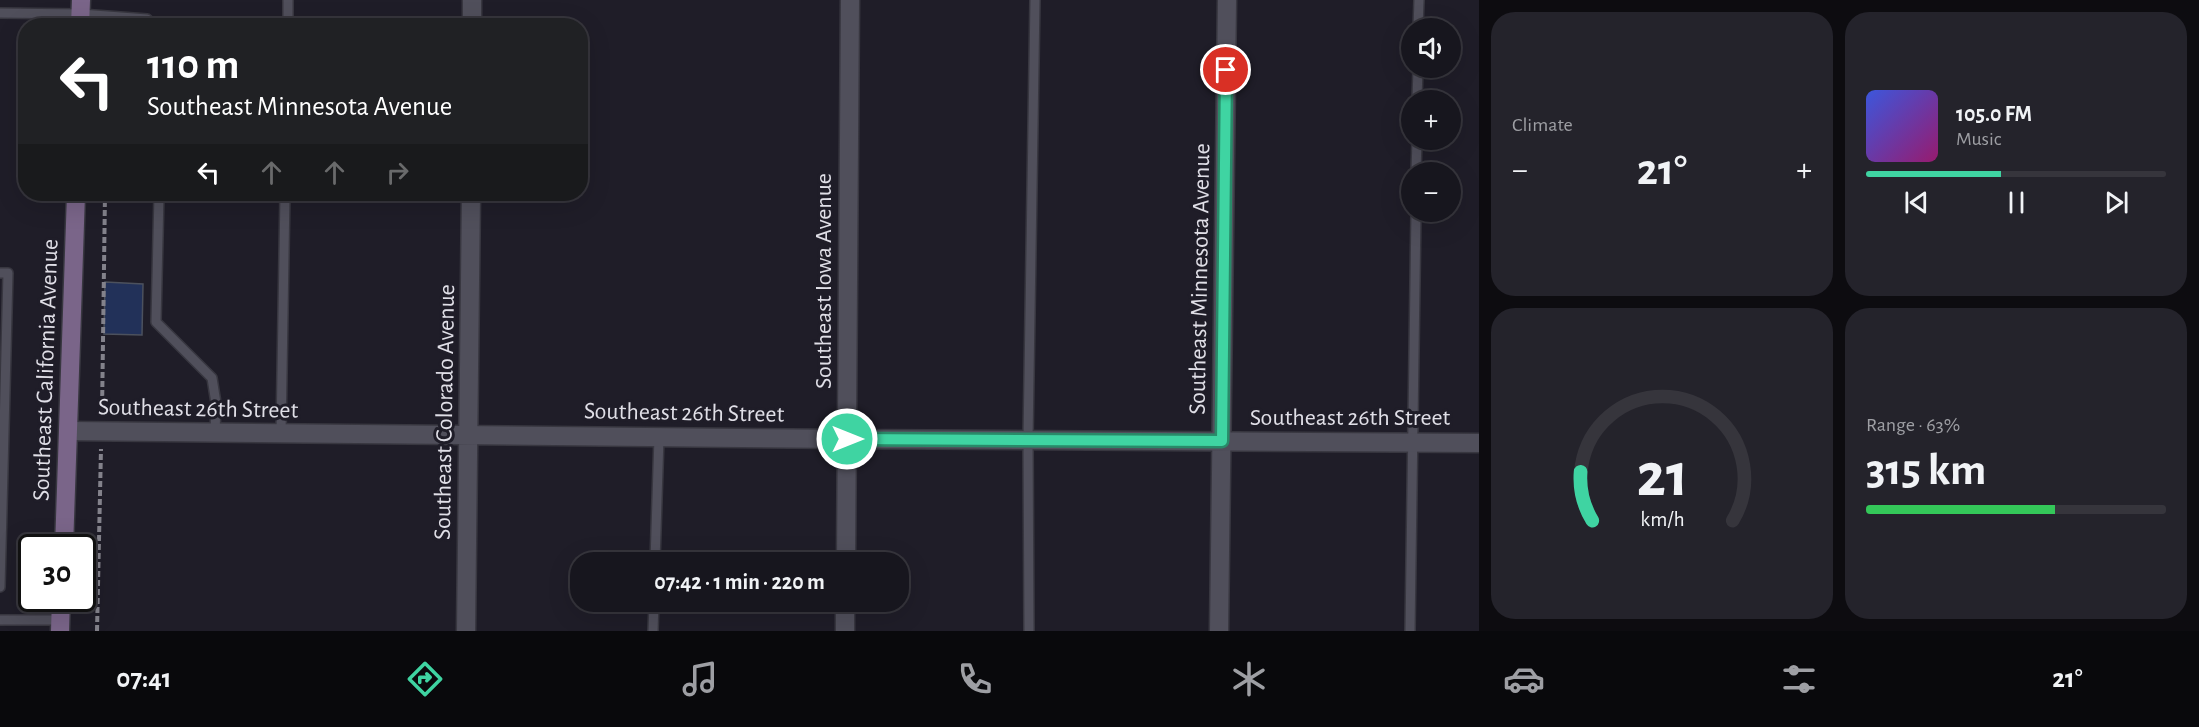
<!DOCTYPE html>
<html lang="en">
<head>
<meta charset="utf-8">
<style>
	body { margin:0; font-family:"Alegreya Sans",sans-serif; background:#24232b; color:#f1f3f6; height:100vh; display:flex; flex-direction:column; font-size:22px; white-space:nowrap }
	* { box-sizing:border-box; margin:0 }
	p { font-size:20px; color:#9e9fa4 }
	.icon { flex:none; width:33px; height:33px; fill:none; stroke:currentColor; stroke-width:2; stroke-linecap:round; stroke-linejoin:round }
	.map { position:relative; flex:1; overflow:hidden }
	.drawer { display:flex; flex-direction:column; gap:12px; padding:12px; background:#0d0c10; width:720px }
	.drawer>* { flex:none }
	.banner { position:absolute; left:18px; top:18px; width:570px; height:183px; border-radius:24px; box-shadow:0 6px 24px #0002,0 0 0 2px #36353c; background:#202124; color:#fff; overflow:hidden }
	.fabs { position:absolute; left:1401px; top:18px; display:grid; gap:12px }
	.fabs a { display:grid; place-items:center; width:60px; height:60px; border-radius:50%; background:#17161e; box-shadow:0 6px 24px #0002,0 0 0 2px #36353c; font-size:30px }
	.speed { position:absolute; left:18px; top:534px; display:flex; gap:12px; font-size:30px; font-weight:700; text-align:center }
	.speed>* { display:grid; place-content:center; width:78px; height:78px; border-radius:50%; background:#17161e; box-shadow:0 6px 24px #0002,0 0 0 2px #36353c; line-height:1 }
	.speed .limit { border:3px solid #111; border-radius:9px; background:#fff; color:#111 }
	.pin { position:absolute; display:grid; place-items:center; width:51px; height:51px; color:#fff; margin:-26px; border:3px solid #fff; border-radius:50%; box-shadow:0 2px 6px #0007 }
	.me { position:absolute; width:66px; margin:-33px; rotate:90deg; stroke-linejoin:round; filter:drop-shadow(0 0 4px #0008) }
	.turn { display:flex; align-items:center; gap:21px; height:126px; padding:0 30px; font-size:27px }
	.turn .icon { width:78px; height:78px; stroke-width:2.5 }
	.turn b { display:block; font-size:42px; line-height:51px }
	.lanes { display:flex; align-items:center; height:57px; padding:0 30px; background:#0003; justify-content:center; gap:30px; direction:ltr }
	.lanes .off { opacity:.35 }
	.big { font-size:45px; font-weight:700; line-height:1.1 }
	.drawer .tile { flex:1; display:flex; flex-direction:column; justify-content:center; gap:9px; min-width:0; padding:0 21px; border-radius:24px; background:#24232b }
	.drawer .dial { align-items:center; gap:0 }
	.dial svg { height:156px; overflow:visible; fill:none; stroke:#36353c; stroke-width:7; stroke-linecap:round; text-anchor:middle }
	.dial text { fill:#f1f3f6; stroke:none }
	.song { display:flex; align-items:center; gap:18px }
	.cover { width:72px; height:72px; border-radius:9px; background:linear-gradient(135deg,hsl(230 70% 55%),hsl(320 70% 35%)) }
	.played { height:6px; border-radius:3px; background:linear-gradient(90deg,#3fd4a2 45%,#36353c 45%) }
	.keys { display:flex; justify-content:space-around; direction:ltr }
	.heat { display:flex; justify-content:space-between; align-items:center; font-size:33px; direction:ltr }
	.charge { height:9px; border-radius:4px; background:linear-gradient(90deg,#34c759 63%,#36353c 0) }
	.drawer .tiles { flex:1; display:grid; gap:12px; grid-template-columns:repeat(2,1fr) }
	.trip { position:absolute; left:570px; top:552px; width:339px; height:60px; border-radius:24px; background:#17161e; box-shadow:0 6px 24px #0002,0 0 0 2px #36353c; font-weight:700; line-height:60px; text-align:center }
	.dock { display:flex; height:96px; justify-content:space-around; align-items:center; background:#09090c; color:#9e9fa4 }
	.dock .icon { width:42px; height:42px }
	.dock .on { color:#3fd4a2 }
	.dock b { font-size:27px; color:#f1f3f6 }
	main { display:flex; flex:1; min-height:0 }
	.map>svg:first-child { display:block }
	.building { fill:#223159; stroke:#4c515d; stroke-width:1.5 }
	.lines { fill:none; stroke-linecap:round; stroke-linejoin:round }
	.lane-casing { stroke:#383740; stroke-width:12 }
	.street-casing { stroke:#383740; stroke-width:21 }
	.secondary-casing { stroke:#383740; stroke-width:21 }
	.path { stroke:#83828b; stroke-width:4; stroke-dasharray:6 3; stroke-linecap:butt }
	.lane { stroke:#504f5b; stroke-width:9 }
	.street { stroke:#504f5b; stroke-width:18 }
	.secondary { stroke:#7a6589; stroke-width:18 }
	.route-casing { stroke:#298a69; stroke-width:15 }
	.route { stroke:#3fd4a2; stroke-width:10 }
	.labels { text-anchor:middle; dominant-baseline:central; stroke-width:6; stroke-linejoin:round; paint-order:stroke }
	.street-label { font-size:24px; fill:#e0dfe7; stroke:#1f1d28 }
</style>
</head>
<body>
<main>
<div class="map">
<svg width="1479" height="631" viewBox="0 0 1479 631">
	<rect width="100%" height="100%" fill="#1f1d28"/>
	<path class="building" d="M105,282L143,284L142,335L104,334Z"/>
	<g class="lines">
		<defs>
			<path id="lane" d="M0,13L81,14L147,19L153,26
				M288,26V0
				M1418,28L1419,0
				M1417,100L1418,68
				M1416,172L1417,140
				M159,194L156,322L212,378L216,403L215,433
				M0,273H8L0,587
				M281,433L285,194
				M655,562L659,437
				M0,620H60
				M653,631L654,602
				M1029,631L1028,439L1035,0
				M1410,631L1416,212"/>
			<path id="street" d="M472,26V0
				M69,431L847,439L1479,443
				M846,562L850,0
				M466,631L471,194
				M845,631V602
				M1219,631L1227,0"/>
			<path id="secondary" d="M80,26L81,0
				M64,548L76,194
				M60,631L61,598"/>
		</defs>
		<use href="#lane" class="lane-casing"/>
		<use href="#street" class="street-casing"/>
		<use href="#secondary" class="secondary-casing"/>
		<path class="path" d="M102,414L105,194
			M97,631L101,449"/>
		<use href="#lane" class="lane"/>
		<use href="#street" class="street"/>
		<use href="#secondary" class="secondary"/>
	</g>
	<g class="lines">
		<defs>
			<path id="route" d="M847,439L1222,441L1226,70"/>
		</defs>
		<use href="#route" class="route-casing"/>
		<use href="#route" class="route"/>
	</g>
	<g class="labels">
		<g class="street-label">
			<text transform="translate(1200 279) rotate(-89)">Southeast Minnesota Avenue</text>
			<text transform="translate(824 281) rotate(-90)">Southeast Iowa Avenue</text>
			<text transform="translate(46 370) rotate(-88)">Southeast California Avenue</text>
			<text transform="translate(198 409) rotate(1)">Southeast 26th Street</text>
			<text transform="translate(445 412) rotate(-89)">Southeast Colorado Avenue</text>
			<text transform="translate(684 413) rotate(1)">Southeast 26th Street</text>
			<text x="1350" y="418">Southeast 26th Street</text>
		</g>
	</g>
</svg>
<div class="fabs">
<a><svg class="icon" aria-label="sound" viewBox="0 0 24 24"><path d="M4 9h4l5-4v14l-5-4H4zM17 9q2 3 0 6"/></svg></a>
<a>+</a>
<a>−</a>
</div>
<div class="speed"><div class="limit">30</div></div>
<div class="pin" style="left:1226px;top:70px;background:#d93025"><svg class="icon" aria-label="arrive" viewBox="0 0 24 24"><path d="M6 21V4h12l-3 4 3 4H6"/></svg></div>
<svg class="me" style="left:847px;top:439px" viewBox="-20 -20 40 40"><circle r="17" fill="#3fd4a2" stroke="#fff" stroke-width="3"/><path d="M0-11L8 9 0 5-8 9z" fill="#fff"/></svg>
<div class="trip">07:42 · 1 min · 220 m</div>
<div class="banner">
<div class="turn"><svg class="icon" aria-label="left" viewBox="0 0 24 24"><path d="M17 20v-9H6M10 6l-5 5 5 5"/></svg><div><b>110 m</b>Southeast Minnesota Avenue</div></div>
<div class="lanes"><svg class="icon" aria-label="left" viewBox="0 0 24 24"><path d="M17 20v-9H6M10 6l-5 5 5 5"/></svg><svg class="icon off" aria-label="ahead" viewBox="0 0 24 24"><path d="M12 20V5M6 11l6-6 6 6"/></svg><svg class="icon off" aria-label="ahead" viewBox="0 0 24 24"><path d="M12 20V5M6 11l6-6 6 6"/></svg><svg class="icon off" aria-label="right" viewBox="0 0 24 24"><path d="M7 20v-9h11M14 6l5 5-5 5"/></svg></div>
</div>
</div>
<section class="drawer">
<div class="tiles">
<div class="tile"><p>Climate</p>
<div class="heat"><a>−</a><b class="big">21°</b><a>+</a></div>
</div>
<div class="tile">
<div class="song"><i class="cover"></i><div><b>105.0 FM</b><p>Music</p></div></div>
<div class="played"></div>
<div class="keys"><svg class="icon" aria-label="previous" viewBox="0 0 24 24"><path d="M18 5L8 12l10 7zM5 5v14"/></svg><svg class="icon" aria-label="pause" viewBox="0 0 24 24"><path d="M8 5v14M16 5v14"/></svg><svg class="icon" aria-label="next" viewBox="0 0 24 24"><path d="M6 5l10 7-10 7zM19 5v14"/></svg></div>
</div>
<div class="tile dial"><svg viewBox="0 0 100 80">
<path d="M14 69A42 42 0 1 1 86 69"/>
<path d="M14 69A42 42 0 0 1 8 44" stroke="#3fd4a2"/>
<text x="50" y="56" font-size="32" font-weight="700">21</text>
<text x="50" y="72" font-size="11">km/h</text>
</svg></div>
<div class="tile"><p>Range · 63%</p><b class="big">315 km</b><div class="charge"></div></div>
</div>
</section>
</main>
<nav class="dock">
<b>07:41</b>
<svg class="icon on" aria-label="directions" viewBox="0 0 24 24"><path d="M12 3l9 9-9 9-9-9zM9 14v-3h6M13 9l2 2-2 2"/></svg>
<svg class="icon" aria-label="music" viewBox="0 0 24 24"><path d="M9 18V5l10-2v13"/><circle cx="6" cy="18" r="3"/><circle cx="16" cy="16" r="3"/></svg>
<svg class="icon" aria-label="phone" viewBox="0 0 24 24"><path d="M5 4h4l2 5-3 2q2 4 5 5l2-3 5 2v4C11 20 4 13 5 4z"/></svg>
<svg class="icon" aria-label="climate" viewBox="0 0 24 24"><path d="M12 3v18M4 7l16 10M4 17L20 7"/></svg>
<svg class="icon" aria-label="car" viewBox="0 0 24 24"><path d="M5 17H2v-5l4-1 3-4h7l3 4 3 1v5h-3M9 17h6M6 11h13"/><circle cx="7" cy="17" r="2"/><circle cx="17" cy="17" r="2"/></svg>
<svg class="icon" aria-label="filters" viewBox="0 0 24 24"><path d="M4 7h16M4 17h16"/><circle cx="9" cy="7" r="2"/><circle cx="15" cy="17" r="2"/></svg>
<b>21°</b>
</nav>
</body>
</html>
